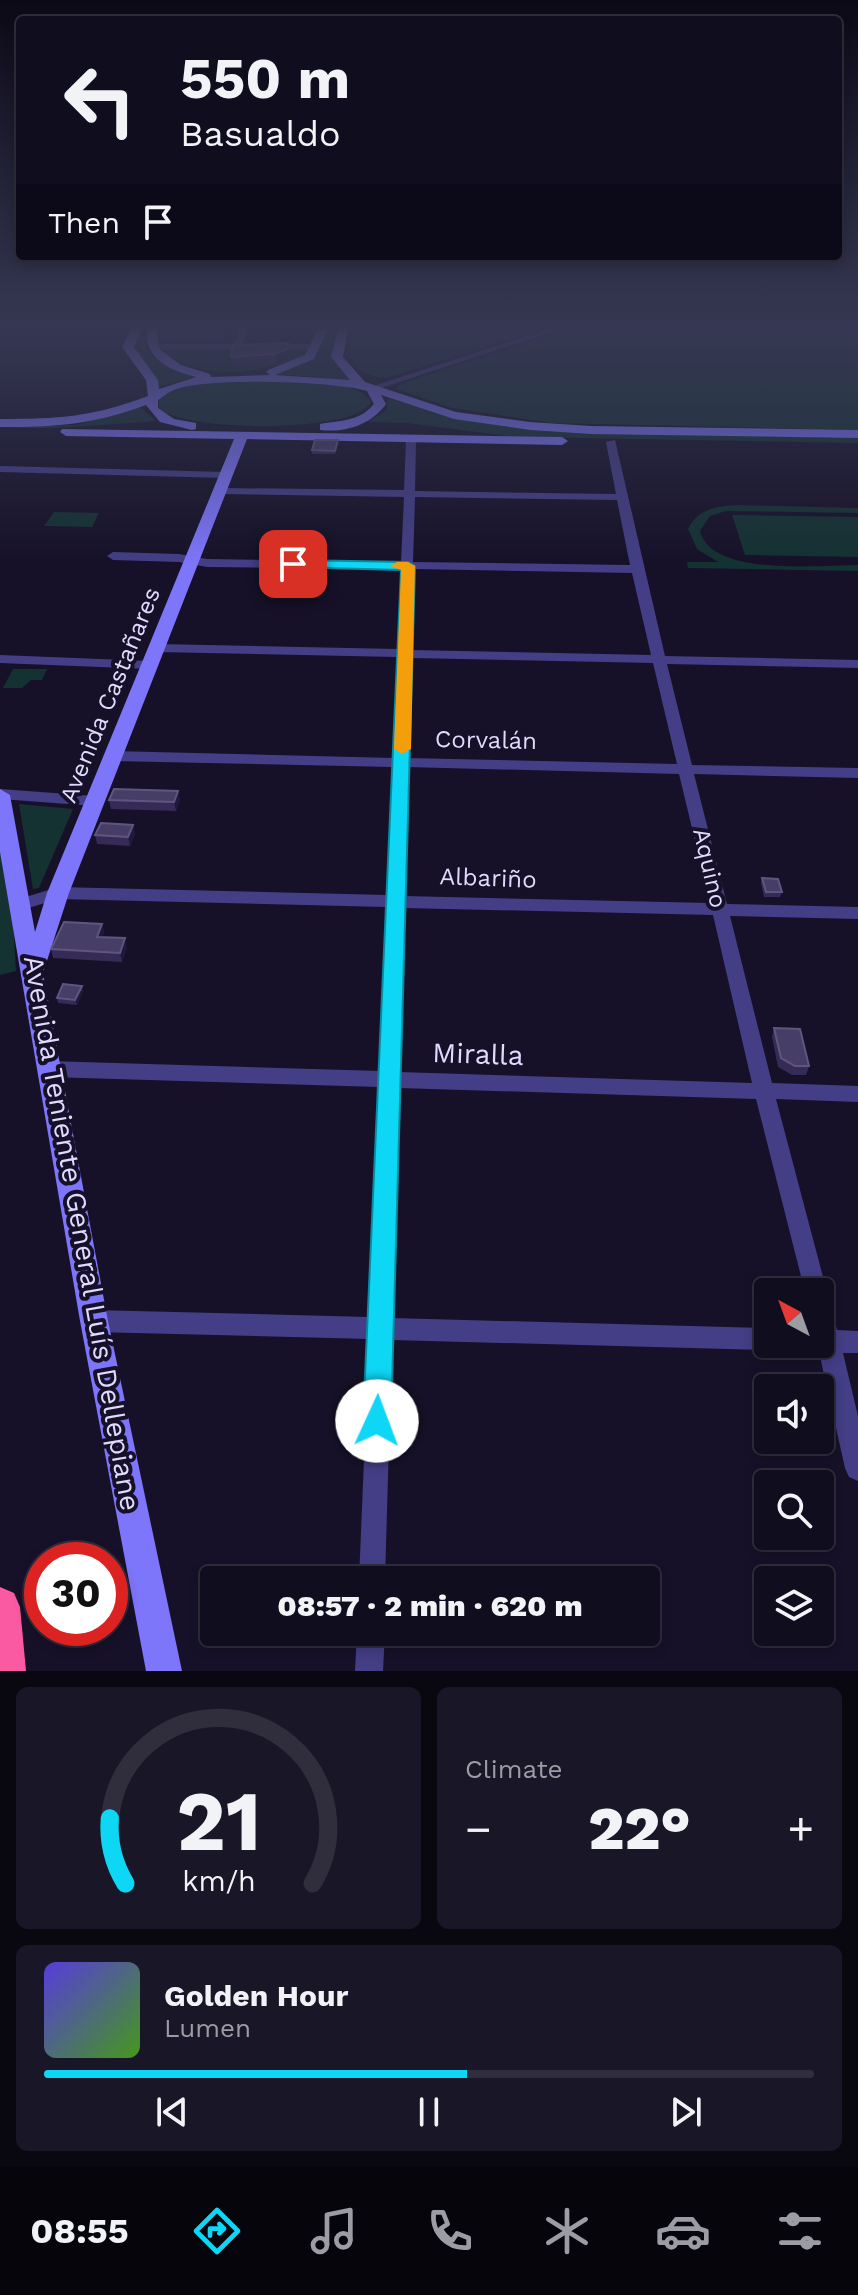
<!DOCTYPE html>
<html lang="en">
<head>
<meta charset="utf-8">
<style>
	body { margin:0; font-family:"Work Sans",sans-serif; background:#191627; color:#f1f3f6; height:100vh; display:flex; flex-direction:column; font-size:30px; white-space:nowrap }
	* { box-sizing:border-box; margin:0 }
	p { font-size:26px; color:#9c9ca4 }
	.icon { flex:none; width:44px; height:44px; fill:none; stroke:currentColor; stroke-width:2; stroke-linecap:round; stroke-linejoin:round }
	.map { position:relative; height:1671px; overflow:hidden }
	.drawer { display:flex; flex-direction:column; gap:16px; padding:16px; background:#090710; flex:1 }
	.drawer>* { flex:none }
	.hud { position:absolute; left:16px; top:16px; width:826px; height:244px; border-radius:8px; box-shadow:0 4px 12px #0003,0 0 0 2px #302d3c; background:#100d1e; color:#f1f3f6; overflow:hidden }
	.needle { width:52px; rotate:319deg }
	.buttons { position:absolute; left:754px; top:1278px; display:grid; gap:16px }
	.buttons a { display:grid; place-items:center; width:80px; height:80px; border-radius:8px; background:#100d1e; box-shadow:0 4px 12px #0003,0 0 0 2px #302d3c; font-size:40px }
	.speed { position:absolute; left:24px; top:1542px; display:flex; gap:16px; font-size:40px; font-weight:700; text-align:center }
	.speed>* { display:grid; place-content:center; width:104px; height:104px; border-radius:50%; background:#100d1e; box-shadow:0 4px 12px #0003,0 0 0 2px #302d3c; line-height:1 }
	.speed .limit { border:12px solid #d22; background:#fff; color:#111 }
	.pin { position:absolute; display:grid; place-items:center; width:68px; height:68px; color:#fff; margin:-34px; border-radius:16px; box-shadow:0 4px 12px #0006 }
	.me { position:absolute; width:88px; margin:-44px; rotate:2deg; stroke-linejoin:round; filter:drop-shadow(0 0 6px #0008) }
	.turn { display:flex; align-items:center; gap:28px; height:168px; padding:0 32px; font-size:36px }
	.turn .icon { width:104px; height:104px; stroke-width:2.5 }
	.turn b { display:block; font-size:56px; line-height:68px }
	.then { display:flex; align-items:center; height:76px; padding:0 32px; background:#0003; gap:16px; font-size:30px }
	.big { font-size:60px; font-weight:800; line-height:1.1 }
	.drawer .tile { flex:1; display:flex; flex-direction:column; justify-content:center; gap:12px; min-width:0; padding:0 28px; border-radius:12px; background:#191627 }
	.drawer .dial { align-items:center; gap:0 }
	.dial svg { height:208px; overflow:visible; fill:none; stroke:#302d3c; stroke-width:7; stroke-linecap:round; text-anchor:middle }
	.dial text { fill:#f1f3f6; stroke:none }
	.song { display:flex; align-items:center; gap:24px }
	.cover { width:96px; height:96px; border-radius:12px; background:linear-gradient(135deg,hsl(250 70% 55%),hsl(100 70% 35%)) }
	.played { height:8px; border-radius:4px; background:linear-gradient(90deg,#0ed7f6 55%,#302d3c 55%) }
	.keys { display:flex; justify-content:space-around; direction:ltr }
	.heat { display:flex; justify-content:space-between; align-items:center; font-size:44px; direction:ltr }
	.drawer .tiles { flex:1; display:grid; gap:16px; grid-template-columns:1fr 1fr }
	.tile:last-child { grid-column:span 2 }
	.trip { position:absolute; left:200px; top:1566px; width:460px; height:80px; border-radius:8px; background:#100d1e; box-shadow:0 4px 12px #0003,0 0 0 2px #302d3c; font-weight:800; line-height:80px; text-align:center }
	.dock { display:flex; height:128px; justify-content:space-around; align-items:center; background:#06050c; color:#9c9ca4 }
	.dock .icon { width:56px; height:56px }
	.dock .active { color:#0ed7f6 }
	.dock b { font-size:36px; color:#f1f3f6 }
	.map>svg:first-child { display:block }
	.green { fill:#143232 }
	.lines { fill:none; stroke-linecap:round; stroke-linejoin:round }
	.street { fill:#433e85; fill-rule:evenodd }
	.secondary { fill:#7d75fa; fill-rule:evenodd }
	.highway { fill:#f95aa1; fill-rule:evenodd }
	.wall { fill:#352b56 }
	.shaded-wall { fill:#21193c }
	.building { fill:#473e68; stroke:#5f567f; stroke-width:2 }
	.route { fill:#0ed7f6; stroke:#098ca0; stroke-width:2 }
	.slow { fill:#f59e0b }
	.labels { text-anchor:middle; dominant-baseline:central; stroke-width:8; stroke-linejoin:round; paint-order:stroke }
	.street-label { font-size:24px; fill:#dfdafe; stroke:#161128 }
	.near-street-label { font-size:28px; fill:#dfdafe; stroke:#161128 }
</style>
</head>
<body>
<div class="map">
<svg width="858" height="1671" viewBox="0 0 858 1671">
	<rect width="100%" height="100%" fill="#161128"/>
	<path class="green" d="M138,329H148C135,361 175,369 195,377L158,387C153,363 126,355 138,329Z
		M160,329H226L222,341L215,343H163L157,341Z
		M325,329H337L333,345L334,361L352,380L276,374L314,357Z
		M354,329H544L386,378C353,374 345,360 354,329Z
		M568,329H858V430L551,423L452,408L396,389L400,384Z
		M160,351H307L305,356C257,374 205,382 160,351Z
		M216,381C248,381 356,373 371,402C355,434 183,432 159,408V399C176,386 195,384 216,381Z
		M391,399L448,417L521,429L574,433L858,438V443L516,437L407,423L368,422L387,410V400Z
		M140,407L156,421L59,428H0L76,425Z
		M737,505L858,508V513L726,511L710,516L700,531C711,577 820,565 858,565V571L688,568L687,562H718L697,549L688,529C697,509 717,506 737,505Z
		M54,512L99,513L92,527L44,526Z
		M732,515L858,517V557L745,555Z
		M13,669H47L42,680H31L22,688H3Z
		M19,804L73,809L39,888L33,889Z
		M0,841L12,903L16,971L0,975Z"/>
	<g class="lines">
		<path class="street" d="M240,329H248L242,344H317L321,347L317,350H153L149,347L153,344H234Z
			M548,329H561L372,391L364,389Z
			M411,437L416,440L415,491L616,494L606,442L615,440L665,656L858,660V668L667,664L692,765L858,768V778L694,774L727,904L858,907V919L730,916L772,1083L858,1086V1102L776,1099L827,1292L825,1297L831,1306L837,1330L858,1331V1353H843L858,1416V1481L849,1477L845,1468L819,1352L812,1349L810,1344H820V1292H805L756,1099L399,1088L392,1318L768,1328V1344H778L768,1350L392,1340L385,1580H359L369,1339L94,1332L86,1329L82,1321L86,1313L94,1310L369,1317L379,1087L49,1077L42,1074L39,1069L42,1064L49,1061L380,1071L386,907L58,899L22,910L16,908L14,904L16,900L58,887L387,895L392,767L113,761L106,756L113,751L393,758L397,657L157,652L150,648L157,644L397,649L401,569L207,567L179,562L113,560L107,556L113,552L179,554L207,559L401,562L404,497L220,494L215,491L220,488L404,490L406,440ZM415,497L617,500L630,565L413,562ZM413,569L632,573L651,655L410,650ZM410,658L653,663L677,764L408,758ZM407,767L679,774L710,903L404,896ZM404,908L713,915L752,1083L399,1072Z
			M0,466L226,472L231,475L226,478L0,472Z
			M0,655L150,661L157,665L150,669L0,663Z
			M0,789L95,796L103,801L95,806L0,799Z
			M357,1632H385L383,1671H355Z"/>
		<path class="secondary" d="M131,329H141L134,347L158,380L159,389L196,377C171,371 144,360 147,329H157L159,349L181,365L210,374L211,377L270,375L266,372L268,370L305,355L318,329H328L314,359L275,375L350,380L331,357L338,329H348L343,357L365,382L456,412L530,422L591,426L858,430V438L591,434L530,430L454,419L381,395L386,404C371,425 345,433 320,430V424C341,420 359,422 374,404L367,391C336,381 203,377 174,390C168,392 163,397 158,400V408L174,419L196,423V429L192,430L160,422L146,405C91,425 57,427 0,427V419C59,419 92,417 148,396L146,380L122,347Z
			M62,429L562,437L568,441L562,445L247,439L69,893L43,973L108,1321L182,1671H146L80,1321L0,852V789L10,795L35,932L47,893L234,439L66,436L60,432Z"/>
		<path class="highway" d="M0,1587L14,1593L20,1607L26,1671H0Z"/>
	</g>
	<path class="wall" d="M288,353V359L276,364L232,366L231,357Z
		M338,444L335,454H312V450Z
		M178,791L180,800L176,811L111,809L109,800Z
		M133,825L135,834L130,846L97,844L95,835Z
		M762,878L782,892L780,897H764L761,883Z
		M102,924L104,932L102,937L127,947L122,962L53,958L51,949Z
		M82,986L83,990L77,1005L58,1003L57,998Z
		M774,1028L809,1066L806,1075H792L778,1067L772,1037Z"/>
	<path class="shaded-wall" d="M288,343V359L276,364L275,354Z
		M178,791L180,800L176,811L174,802Z
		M133,825L135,834L130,846L128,837Z
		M102,924L104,932L99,946L97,937Z
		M125,938L127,947L122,962L120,953Z
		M82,986L83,990L77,1005L75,1000Z"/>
	<path class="building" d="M288,343L287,349L275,354L231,357L233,345Z
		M315,440H338L335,451L312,450Z
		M114,789L178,791L174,802L109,800Z
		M101,823L133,825L128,837L95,835Z
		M762,878L778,879L782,892H766Z
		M64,922L102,924L97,937L125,938L120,953L51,949Z
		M63,984L82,986L75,1000L57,998Z
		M774,1028L800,1029L809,1066H795L781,1058Z"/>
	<linearGradient id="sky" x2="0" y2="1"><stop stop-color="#0c0916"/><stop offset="0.58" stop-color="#363853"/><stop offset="1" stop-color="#363853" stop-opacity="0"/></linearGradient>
	<rect width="858" height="563" fill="url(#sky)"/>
	<path class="route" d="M293,560L408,562L415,566L391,1421L387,1431L377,1435L367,1431L363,1421L401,570L289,567V561Z"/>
	<path class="slow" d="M408,562L415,566L411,749L402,754L394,749L401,570L390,566L397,562Z"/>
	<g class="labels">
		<g class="street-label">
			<text transform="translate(110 695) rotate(-68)">Avenida Castañares</text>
			<text transform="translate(486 740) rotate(1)">Corvalán</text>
			<text transform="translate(710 868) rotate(77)">Aquino</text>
			<text transform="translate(488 878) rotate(2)">Albariño</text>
		</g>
		<g class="near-street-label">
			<text transform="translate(478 1054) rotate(2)">Miralla</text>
			<text transform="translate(82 1233) rotate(80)">Avenida Teniente General Luís Dellepiane</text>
		</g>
	</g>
</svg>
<div class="buttons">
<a><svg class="needle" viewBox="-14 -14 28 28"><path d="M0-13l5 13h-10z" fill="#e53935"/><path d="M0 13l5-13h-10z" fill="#9c9ca4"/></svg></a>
<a><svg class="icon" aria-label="sound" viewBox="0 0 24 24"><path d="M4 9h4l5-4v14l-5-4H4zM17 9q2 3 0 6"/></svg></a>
<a><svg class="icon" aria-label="search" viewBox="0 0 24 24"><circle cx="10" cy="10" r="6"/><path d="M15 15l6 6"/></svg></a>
<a><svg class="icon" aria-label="layers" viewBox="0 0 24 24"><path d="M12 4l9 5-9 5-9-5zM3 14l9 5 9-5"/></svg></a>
</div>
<div class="speed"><div class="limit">30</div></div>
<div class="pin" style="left:293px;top:564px;background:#d93025"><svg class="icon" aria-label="arrive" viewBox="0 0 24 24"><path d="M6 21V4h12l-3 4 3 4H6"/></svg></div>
<svg class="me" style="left:377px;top:1421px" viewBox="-20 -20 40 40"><circle r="19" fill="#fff"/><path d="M0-13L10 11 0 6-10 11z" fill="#0ed7f6"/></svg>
<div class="trip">08:57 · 2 min · 620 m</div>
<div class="hud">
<div class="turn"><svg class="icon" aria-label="left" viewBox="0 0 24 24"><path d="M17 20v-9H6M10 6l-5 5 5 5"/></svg><div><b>550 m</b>Basualdo</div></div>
<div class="then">Then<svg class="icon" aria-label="arrive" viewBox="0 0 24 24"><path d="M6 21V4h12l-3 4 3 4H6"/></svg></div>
</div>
</div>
<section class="drawer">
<div class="tiles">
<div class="tile dial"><svg viewBox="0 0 100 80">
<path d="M14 69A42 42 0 1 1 86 69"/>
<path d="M14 69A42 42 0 0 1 8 44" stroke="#0ed7f6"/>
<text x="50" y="56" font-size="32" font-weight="700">21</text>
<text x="50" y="72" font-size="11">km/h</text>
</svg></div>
<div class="tile"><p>Climate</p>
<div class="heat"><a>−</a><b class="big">22°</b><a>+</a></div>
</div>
<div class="tile">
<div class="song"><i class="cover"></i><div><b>Golden Hour</b><p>Lumen</p></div></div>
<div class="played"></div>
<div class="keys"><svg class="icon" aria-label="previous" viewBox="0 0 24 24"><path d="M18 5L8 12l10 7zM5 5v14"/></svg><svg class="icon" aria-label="pause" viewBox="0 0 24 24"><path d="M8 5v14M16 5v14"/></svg><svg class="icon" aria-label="next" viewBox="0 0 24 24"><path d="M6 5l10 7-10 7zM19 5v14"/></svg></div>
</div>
</div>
</section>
<nav class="dock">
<b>08:55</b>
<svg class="icon active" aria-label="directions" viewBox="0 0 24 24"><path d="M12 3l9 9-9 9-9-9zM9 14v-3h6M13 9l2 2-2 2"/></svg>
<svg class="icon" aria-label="music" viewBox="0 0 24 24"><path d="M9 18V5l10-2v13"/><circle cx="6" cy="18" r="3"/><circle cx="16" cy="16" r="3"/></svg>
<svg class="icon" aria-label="phone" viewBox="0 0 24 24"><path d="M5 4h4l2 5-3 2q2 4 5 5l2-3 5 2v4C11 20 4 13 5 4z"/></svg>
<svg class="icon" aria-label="climate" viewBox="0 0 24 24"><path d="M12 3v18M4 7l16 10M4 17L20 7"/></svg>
<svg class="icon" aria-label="car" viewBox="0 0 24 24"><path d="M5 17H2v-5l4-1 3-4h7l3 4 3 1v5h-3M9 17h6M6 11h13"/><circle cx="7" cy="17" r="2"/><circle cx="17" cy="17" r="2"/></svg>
<svg class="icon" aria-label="filters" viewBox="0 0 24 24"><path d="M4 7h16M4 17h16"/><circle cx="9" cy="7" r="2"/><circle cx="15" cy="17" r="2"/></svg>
</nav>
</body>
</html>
